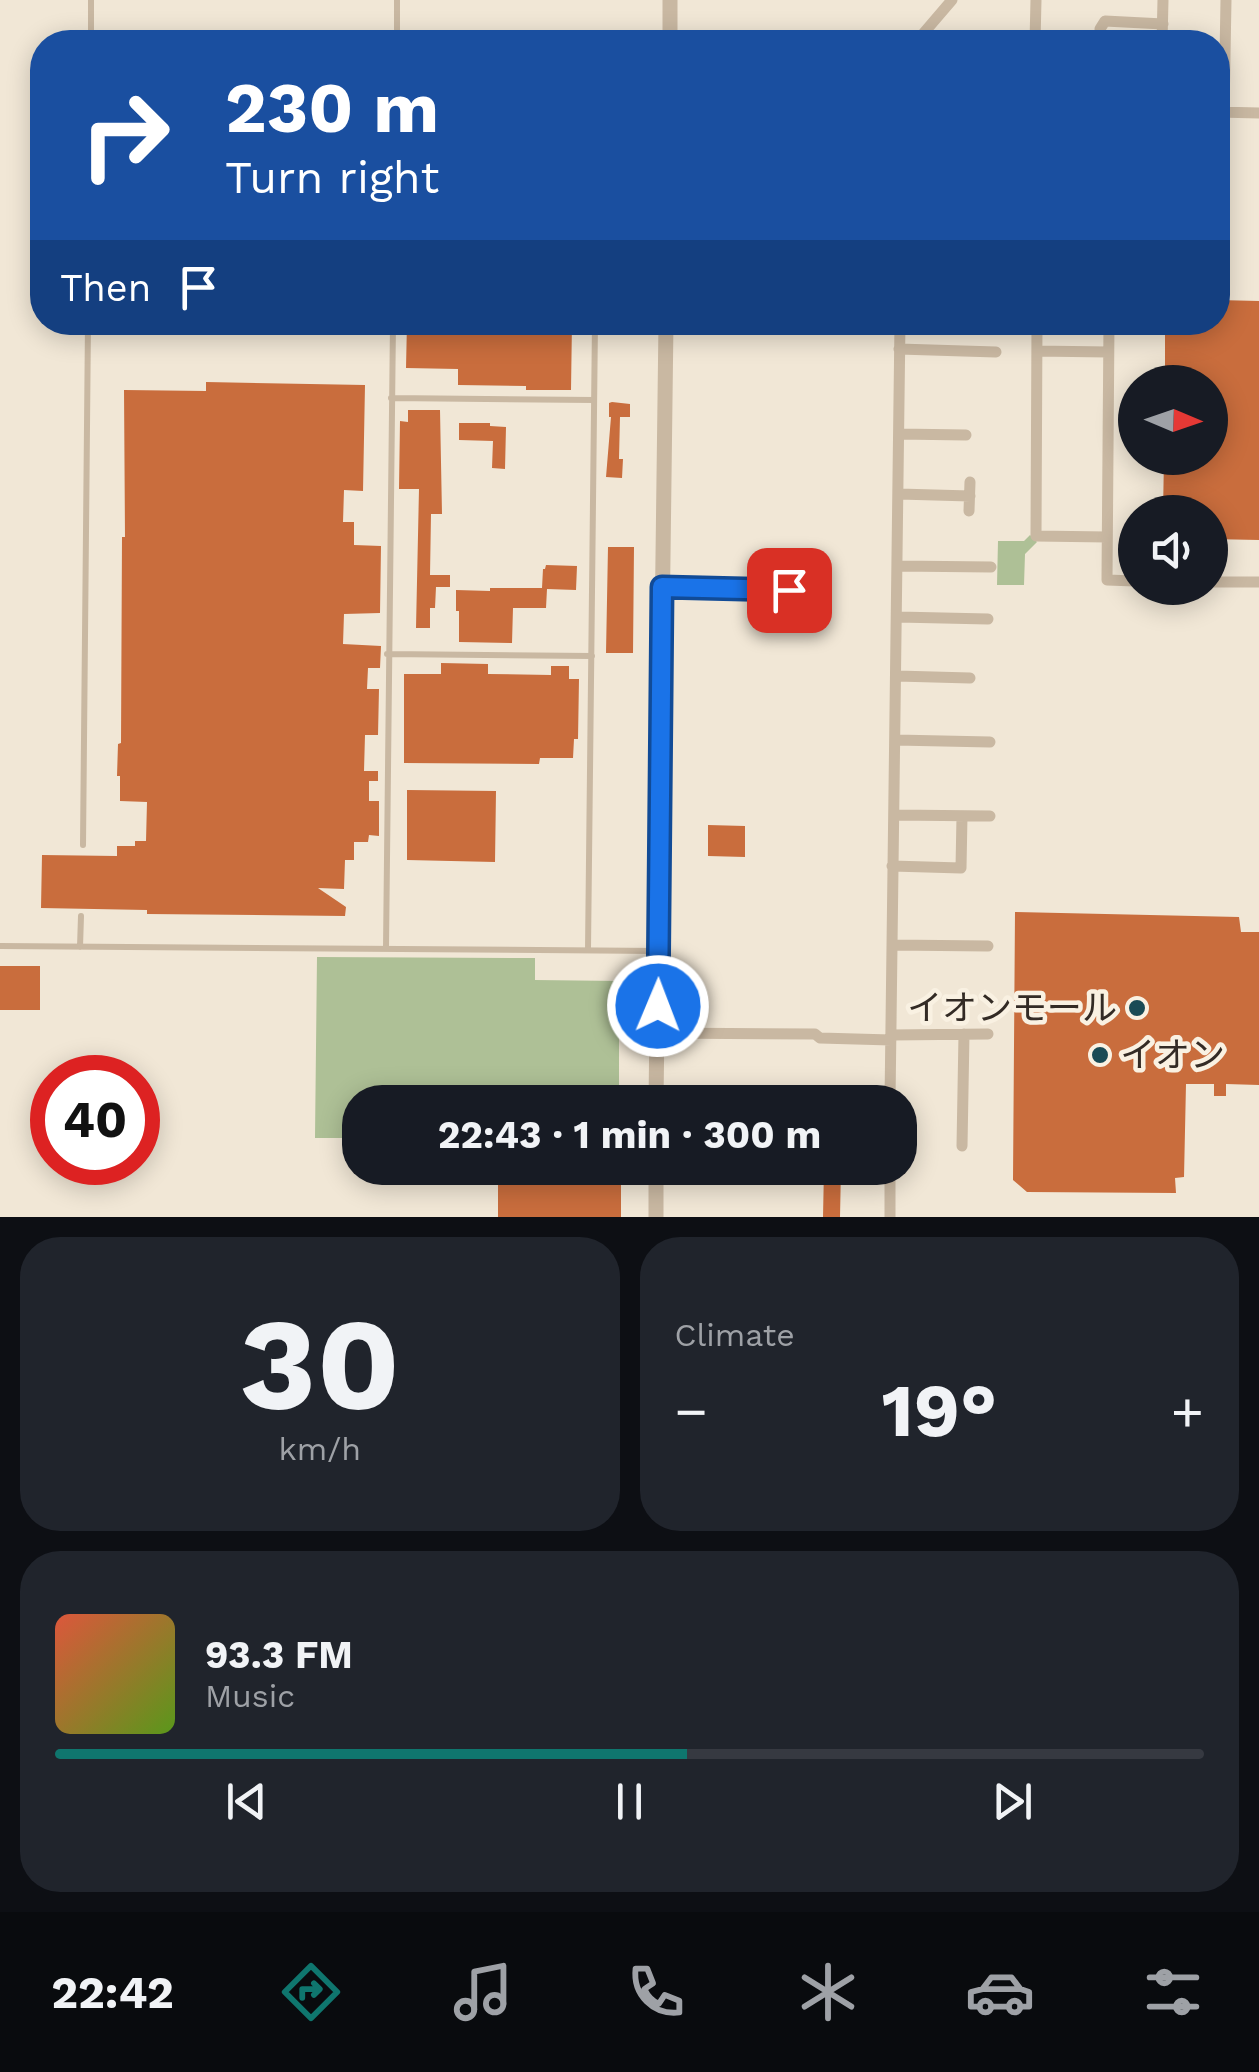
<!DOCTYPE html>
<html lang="en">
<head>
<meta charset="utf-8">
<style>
	body { margin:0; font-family:"Work Sans","Noto Sans JP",sans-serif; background:#20242c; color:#f1f3f6; height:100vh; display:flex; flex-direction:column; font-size:38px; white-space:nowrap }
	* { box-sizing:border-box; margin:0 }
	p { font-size:32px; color:#9ea1a6 }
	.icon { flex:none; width:55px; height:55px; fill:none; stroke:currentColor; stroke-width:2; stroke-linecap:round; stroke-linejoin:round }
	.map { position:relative; height:1217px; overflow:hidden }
	.drawer { display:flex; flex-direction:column; gap:20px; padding:20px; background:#0d0f14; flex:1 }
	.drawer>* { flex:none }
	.hud { position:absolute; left:30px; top:30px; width:1200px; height:305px; border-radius:40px; box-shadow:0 5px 25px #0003; background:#1a4fa0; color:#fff; overflow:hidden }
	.needle { width:65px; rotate:92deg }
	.tools { position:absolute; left:1118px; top:365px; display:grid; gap:20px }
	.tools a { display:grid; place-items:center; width:110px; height:110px; border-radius:50%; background:#171b24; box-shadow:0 5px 25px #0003; font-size:50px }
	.speed { position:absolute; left:30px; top:1055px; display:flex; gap:20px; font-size:50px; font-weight:700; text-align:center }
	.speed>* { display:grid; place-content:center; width:130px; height:130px; border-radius:50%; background:#171b24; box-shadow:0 5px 25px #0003; line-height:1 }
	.speed .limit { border:15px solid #d22; background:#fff; color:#111 }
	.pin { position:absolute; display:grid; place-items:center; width:85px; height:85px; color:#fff; margin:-42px; border-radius:20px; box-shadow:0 5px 15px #0006 }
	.me { position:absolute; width:110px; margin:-55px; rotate:1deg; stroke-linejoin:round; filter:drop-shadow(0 0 8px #0008) }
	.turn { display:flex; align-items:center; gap:35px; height:210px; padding:0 30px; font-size:45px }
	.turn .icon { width:130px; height:130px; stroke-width:2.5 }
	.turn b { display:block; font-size:70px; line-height:85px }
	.then { display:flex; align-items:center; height:95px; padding:0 30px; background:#0003; gap:20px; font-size:38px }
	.big { font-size:75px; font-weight:700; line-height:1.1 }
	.drawer .tile { flex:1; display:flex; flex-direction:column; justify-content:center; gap:15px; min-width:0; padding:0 35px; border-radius:40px; background:#20242c }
	.drawer .dial { align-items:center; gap:0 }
	.dial b { font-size:130px; line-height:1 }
	.song { display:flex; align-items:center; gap:30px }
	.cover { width:120px; height:120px; border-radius:15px; background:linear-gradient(135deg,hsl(10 70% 55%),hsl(90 70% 35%)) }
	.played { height:10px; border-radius:5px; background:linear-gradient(90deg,#0f766e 55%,#363941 55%) }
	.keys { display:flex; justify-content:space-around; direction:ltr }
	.heat { display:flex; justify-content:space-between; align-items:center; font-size:55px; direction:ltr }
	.drawer .tiles { flex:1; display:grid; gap:20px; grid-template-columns:1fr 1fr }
	.tile:last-child { grid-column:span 2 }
	.trip { position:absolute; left:342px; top:1085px; width:575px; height:100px; border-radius:40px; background:#171b24; box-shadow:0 5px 25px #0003; font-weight:700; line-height:100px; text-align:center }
	.dock { display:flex; height:160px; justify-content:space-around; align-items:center; background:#090b0e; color:#9ea1a6 }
	.dock .icon { width:70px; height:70px }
	.dock .active { color:#0f766e }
	.dock b { font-size:45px; color:#f1f3f6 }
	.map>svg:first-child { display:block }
	.green { fill:#aec096 }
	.building { fill:#c96d3d }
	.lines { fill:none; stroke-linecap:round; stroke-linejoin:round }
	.service { stroke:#c9b8a2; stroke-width:6 }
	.minor { stroke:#c9b8a2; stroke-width:11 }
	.tertiary { stroke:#c9b8a2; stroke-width:15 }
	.route-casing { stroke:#114b97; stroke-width:25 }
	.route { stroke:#1a73e8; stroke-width:18 }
	.poi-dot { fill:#1a4b55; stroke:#f9f1e2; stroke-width:4 }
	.labels { text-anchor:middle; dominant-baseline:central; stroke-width:9; stroke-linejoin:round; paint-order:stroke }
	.poi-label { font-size:35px; fill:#332b25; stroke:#f9f1e2; text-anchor:end }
</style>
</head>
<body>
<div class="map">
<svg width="1259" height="1217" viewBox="0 0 1259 1217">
	<rect width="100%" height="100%" fill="#f1e7d6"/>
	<path class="green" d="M1030,535L1037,542L1025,554L1024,585H997L998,541H1024Z
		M317,957L535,958V980L619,981V1102H360V1138H315Z"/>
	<path class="building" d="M1218,300L1259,301V540L1210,539V512H1163L1164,458H1210V382H1165V322H1218Z
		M407,322H572L571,390H526V386L458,385V369L406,368Z
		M206,382L365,385L363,491L344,490L343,522H354V545L381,546L380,613L344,614L343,644L381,646L380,668H368L367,689H379L378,735H365L364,771H378V781H369V801H379V836L369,835L368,842H354V860H345L344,889L318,888L346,907L345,916L147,914V910L41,908L42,855L117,856V846H135V841H146L147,802L120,801V776H117L118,744L121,743L122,537H125L124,390L206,391Z
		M612,402L630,404V417H620L619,459H623L622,478L606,477L611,417H609V403Z
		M408,410H440L442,514H431L430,575H450V587H436L435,608H430V628H416L419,489H399L400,421L408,422Z
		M459,423H490V426L506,427L505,469L492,468L493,441L459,440Z
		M608,547H634L633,653H606Z
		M546,565L577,566L576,590L547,589L546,608H513L512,643L459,642V611H456V590L490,591V588H542L543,569H545Z
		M441,663L488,664V674L551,675V666H569V679H579L578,739H574L573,758H540L539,764L404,763V674H441Z
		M407,790L496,791L495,862L407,860Z
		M708,825L745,826V857L708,856Z
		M1015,912L1239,917L1241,932H1259V1085L1226,1084V1096H1214V1084H1186L1184,1177L1175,1178L1176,1193L1027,1192L1013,1180Z
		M0,966H40V1010H0Z
		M682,1089L723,1090V1102H682Z
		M498,1168H621V1217H498Z
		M824,1168H841L840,1217H823Z"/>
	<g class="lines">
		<path class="service" d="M91,42V0
			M397,42V0
			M391,398L594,400
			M663,587L789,590
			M387,654L592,656
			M83,845L88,322
			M0,946L659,951
			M80,947L81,916
			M386,948L393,322
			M588,950L595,322"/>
		<path class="minor" d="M916,42L952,0
			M1035,42L1036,0
			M1100,42V29L1105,21L1163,24
			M1162,42L1163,0
			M1218,112L1259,113
			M1224,112L1226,0
			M1037,322L1036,536L1107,537
			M1109,322L1107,580L1135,581
			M899,349L996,352
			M1037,351L1108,352
			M899,434L966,435
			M899,494L970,496
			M969,511L970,482
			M898,566L991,567
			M1210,582H1259
			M898,617L988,619
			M897,676L970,678
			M896,740L990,742
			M895,815L990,816
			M892,866L961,868L962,816
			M892,945L988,946
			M658,1033L815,1034L820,1038L891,1040
			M891,1035L988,1034
			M890,1102L900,322
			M962,1146L964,1034
			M890,1217V1168"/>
		<path class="tertiary" d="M670,42V0
			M656,1102L666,322
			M656,1168V1217"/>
	</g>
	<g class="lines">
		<defs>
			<path id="route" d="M658,1006L662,587L789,590"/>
		</defs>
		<use href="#route" class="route-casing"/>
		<use href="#route" class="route"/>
	</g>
	<g class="poi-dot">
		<circle cx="1137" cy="1008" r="10"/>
		<circle cx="1100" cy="1055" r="10"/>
	</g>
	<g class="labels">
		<g class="poi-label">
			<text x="1117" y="1008">イオンモール</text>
			<text x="1120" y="1055" text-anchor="start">イオン</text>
		</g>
	</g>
</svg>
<div class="tools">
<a><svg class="needle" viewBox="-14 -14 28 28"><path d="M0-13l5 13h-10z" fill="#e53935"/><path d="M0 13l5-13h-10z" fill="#9ea1a6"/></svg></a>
<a><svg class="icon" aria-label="sound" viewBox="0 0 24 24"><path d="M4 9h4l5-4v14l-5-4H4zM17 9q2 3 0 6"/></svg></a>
</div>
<div class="speed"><div class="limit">40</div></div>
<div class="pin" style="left:789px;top:590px;background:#d93025"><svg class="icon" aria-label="arrive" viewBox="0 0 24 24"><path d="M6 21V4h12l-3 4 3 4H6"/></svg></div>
<svg class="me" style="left:658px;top:1006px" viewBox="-20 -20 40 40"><circle r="17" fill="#1a73e8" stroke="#fff" stroke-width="3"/><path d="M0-11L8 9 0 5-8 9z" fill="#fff"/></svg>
<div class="trip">22:43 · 1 min · 300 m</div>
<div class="hud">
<div class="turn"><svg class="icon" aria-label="right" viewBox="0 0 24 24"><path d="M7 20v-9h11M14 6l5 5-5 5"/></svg><div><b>230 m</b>Turn right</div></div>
<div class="then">Then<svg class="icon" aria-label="arrive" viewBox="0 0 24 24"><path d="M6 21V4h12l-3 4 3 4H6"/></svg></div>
</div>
</div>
<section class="drawer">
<div class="tiles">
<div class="tile dial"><b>30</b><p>km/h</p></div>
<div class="tile"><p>Climate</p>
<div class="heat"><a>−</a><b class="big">19°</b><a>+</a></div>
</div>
<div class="tile">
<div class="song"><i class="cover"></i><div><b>93.3 FM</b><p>Music</p></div></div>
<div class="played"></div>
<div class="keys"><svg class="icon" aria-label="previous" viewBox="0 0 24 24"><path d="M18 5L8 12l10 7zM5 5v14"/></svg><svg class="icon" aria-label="pause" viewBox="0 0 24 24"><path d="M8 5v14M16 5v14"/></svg><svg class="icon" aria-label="next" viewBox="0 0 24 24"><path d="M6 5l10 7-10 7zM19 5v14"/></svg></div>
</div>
</div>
</section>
<nav class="dock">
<b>22:42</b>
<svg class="icon active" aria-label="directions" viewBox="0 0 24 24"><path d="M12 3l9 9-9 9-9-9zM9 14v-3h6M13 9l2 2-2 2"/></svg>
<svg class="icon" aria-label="music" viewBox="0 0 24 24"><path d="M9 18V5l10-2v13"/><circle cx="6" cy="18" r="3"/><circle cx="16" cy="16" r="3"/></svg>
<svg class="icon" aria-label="phone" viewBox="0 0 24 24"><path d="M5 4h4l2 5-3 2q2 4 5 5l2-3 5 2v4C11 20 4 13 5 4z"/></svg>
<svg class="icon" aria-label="climate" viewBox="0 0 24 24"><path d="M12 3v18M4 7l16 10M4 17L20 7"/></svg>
<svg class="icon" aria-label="car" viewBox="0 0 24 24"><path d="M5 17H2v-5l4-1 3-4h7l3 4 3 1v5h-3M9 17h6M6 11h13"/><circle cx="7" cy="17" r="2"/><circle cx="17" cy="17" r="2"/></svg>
<svg class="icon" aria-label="filters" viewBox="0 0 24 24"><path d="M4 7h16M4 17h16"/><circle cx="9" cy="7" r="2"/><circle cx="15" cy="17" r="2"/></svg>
</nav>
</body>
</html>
